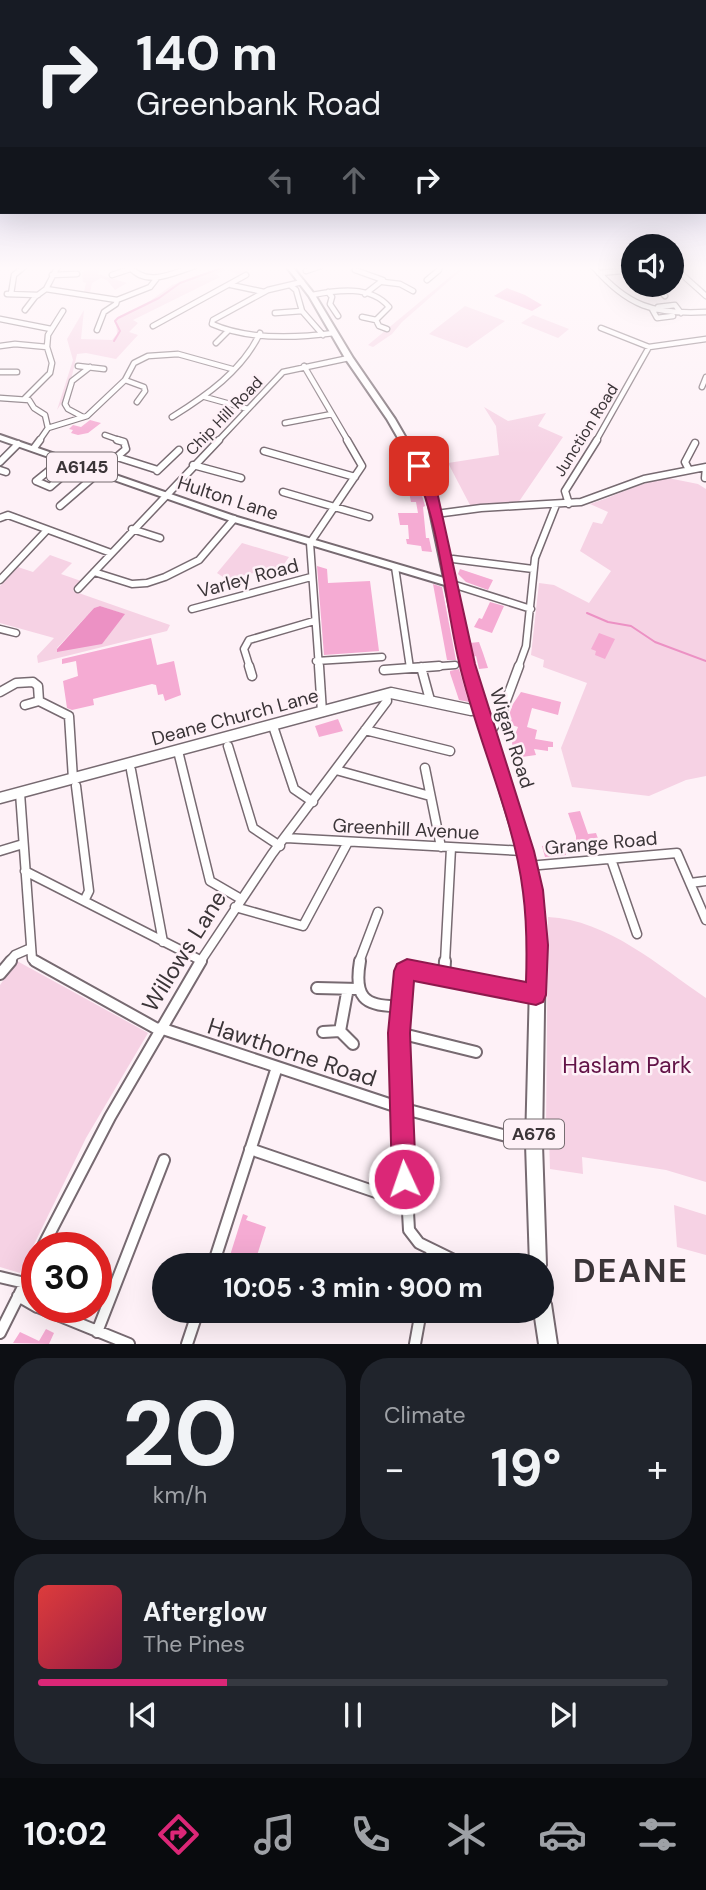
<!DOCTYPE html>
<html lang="en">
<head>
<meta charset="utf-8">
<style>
	body { margin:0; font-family:"DM Sans",sans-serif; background:#20242c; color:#f1f3f6; height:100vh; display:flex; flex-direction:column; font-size:26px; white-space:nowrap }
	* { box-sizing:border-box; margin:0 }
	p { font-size:23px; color:#9ea1a6 }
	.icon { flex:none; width:38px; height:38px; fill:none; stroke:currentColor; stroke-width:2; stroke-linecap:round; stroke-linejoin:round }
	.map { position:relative; height:1344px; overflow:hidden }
	.sheet { display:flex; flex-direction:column; gap:14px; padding:14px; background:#0d0f14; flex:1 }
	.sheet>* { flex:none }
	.top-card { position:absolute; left:0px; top:0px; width:707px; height:214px; box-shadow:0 7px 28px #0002; background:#171b24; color:#f1f3f6; overflow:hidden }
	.controls { position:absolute; left:621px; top:234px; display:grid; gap:14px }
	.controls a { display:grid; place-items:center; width:63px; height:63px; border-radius:50%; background:#171b24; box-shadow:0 7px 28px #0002; font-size:35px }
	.speed { position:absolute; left:21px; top:1232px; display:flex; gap:14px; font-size:35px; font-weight:700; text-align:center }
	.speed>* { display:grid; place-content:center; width:91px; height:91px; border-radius:50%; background:#171b24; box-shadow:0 7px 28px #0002; line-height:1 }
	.speed .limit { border:10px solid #d22; background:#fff; color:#111 }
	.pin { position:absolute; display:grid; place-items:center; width:60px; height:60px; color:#fff; margin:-30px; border-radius:14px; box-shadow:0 4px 10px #0006 }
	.me { position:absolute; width:77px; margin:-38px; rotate:357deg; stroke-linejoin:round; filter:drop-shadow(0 0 5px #0008) }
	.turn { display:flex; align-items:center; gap:24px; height:147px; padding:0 21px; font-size:32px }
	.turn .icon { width:91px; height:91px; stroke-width:2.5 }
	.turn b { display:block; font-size:49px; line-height:60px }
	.lanes { display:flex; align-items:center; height:66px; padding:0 21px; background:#0003; justify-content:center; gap:35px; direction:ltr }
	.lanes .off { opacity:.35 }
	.big { font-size:52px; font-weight:700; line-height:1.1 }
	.sheet .widget { flex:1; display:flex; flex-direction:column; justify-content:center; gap:10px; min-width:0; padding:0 24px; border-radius:28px; background:#20242c }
	.sheet .dial { align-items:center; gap:0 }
	.dial b { font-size:91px; line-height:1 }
	.song { display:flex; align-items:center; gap:21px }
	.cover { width:84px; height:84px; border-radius:10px; background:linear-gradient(135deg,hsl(0 70% 55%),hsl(340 70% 35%)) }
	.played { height:7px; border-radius:4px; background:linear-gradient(90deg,#db2777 30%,#363941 30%) }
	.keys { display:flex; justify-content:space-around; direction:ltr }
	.heat { display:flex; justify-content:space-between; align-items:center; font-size:38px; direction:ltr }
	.sheet .tiles { flex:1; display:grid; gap:14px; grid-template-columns:1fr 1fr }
	.widget:last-child { grid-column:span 2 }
	.trip { position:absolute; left:152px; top:1253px; width:402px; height:70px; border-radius:35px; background:#171b24; box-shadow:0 7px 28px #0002; font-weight:700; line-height:70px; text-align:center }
	.tabs { display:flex; height:112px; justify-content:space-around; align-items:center; background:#090b0e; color:#9ea1a6 }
	.tabs .icon { width:49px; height:49px }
	.tabs .on { color:#db2777 }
	.tabs b { font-size:32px; color:#f1f3f6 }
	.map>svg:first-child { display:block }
	.green { fill:#f6d2e4; fill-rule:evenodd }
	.water { fill:#ec91c4 }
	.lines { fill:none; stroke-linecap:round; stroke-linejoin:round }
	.stream { stroke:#ec91c4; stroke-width:2 }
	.building { fill:#f5abd3 }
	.minor-far3-casing { stroke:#776a71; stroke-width:7 }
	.minor-far2-casing { stroke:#776a71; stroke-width:9 }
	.minor-far1-casing { stroke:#776a71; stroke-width:11 }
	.minor-casing { stroke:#776a71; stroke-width:14 }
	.tertiary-casing { stroke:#776a71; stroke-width:13 }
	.primary-casing { stroke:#776a71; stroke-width:4 }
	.minor-far3 { stroke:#fff; stroke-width:4.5 }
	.minor-far2 { stroke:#fff; stroke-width:6 }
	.minor-far1 { stroke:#fff; stroke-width:8 }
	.minor { stroke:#fff; stroke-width:10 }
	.tertiary { stroke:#fff; stroke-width:10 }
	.primary { fill:#fff; fill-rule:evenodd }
	.route { fill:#db2777; stroke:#8e194d; stroke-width:2 }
	.labels { text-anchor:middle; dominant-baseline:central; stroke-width:5; stroke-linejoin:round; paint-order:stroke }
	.far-street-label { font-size:16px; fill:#3b3538; stroke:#fef1f7 }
	.shield { fill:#fef1f7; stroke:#766d71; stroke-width:2 }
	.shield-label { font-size:18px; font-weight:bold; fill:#3b3538 }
	.street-label { font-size:19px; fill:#3b3538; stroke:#fef1f7 }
	.near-street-label { font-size:23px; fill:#3b3538; stroke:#fef1f7 }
	.near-park-label { font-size:23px; fill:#621347; stroke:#fef1f7 }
	.near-district-label { font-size:32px; font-weight:bold; letter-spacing:2px; fill:#3b3538; stroke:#fef1f7 }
</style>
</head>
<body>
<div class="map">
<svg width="706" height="1344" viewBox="0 0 706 1344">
	<rect width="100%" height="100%" fill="#fef1f7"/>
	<path class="green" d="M86,266H101L98,274L127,283L115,290L107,280L101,278L92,283L90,293L84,292L86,283L83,282L82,273L89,268Z
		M225,266H260L262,269L254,268L241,275L226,270L216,274L220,277L133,320L138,323L129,332L138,335L116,359L86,353L77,354L68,393L57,410L73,360L67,339L84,310L81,339L112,340L117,334L116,318L150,301L172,285Z
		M463,266H466L402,322L392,334L373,347L368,345Z
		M465,306L505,321L467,348L429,334Z
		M533,315L569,329L558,338L521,323Z
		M484,407L508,421L546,413L538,426L563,437L518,503L470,505L448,463L499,455L496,426Z
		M668,478L698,484L706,489V776L686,780L649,796L572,787L561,748L587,683L543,667L544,660L531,655L539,583L554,585L589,603L611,571L580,551L593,522L602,524L608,512L590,504C616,496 640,482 668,478Z
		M242,543L289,557L282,567L226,579L217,573Z
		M50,555L72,563L61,574L81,581L73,591L170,625L167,631L38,663L37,656L54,638L0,623V586L18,567L33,572ZM100,606L124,614L57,651V648L94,608Z
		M548,917C608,920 659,966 706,998V1182L666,1170L582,1157L583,1174L550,1169L549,1136L546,1132Z
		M17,961L148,1033L86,1138L20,1273L0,1267V985Z
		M674,1205L706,1215V1255L677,1247Z"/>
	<path class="water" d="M100,606L125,614L102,644L57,652V649L94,608Z"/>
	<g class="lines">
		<path class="stream" d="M230,266H239
			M114,341L120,331L115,321L118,318L159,298L180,283L227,266
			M587,613L608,622L631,626L655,642L706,661"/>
	</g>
	<path class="building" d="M507,288L525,295L542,305L532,311L494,296Z
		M90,420L101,423L88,433L78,435L71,433L73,430L69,429L73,425L81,427Z
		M419,485L425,506L423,507L426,538H429L432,552L422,551L421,546L407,544L406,539H409L408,525H400L398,513H418L416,502H411L408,487Z
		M317,566L327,569L328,583L370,581L379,651L324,655Z
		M460,569L493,580L488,590L466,582L458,574Z
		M433,584L442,587L456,660H447Z
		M490,602L504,606L492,633L474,627L479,618L482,619Z
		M599,633L615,639L605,659L595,655L596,651L591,649Z
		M151,638L157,665L174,661L181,695L165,701L163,694L158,695L156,685L152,684L93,699L94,705L72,710L67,708L63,681L78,676L76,661L62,664V659Z
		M479,642L483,653L488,668L479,669L476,656L473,657L470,643Z
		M459,669L467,697L469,702L459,700L450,673V671Z
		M521,692L561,702L558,715L532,708L527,727L537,730L535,739L553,742V747H548V751L534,749L536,755L515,758L512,743L518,727L506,723L513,704Z
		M338,719L343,731L319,737L315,726Z
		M580,811L588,834L596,833L600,844L575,846L573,840H576V836L568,813Z
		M562,844L566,855L545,857L542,846Z
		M243,1214L248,1216L246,1220L266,1227L254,1265H227Z
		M46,1329L54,1333L49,1344L13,1343L20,1332L39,1341Z"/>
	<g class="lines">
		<defs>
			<path id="minor-far3" d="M129,266C146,288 173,273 195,266
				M593,266C627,306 654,315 706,312
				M355,270L383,280L365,294
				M306,271L321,266
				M678,271L706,296
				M599,273L634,270
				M52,275L77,274
				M112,275L130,269
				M427,280L439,270V266
				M302,282L268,290L213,320L212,324C248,340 296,338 334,333
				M383,282L400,284L413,291
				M231,285L264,292
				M290,285L296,290L302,311L323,335
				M654,285L665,296
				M46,289L117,300
				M328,292L332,297L330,304L338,316
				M7,294L38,295
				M11,294L14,275L25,266
				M312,295C337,290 371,285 389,307L376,320L379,326L387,329
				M658,307L675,305L681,313
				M652,309L657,318L673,316
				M25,310L35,297L46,289L58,266
				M275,313L302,311
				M362,317L376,320
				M0,319L51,329
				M153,326L246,275
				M601,328L649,347
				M97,330L104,312L116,304L117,300L150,287L157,278
				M216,343L228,331
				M0,346L15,344L47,347
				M78,366L104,369
				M304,366L348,441
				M0,372H17
				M125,380L144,387L145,391L137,402
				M702,387L706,377
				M205,397L248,409
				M0,398L29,400L34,408L45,415L48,428L39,441
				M25,398L50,373L52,363L47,347L48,335L63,311
				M83,417L68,409L65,404L72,381L90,367
				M172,417C206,396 243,370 260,333
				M285,423L332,414
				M48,428L87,416L125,380L134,363L148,356L178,354L232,369
				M105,435L122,441
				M218,441L283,372L349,358
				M596,441L649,347L706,339"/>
			<path id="minor-far2" d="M34,448L40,440
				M264,451L355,477
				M117,457L158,470
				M62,460L36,481L50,487L65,474
				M0,462L18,444
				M193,465L241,478
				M0,470L6,472
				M689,470L685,462L695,443
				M157,471L179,450
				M283,492L369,517
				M569,504L565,491L597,440
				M60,506L126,449L124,442L117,440
				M436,514L481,508L581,502L644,479L706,467L705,478
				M0,518L8,515L111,553
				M132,529L160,538
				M453,559L533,569
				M395,567L410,668
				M94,572L132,584L147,583L165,577L199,560L234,519
				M0,580L47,530
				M449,583L531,609
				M78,589L219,440
				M192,609L311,577
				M0,629L16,633
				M316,661L382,657
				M250,668L244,649L249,640L314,621
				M319,668L310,543L362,466L347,440
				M414,668L455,665
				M518,668L526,646L535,558L556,505"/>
			<path id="minor-far1" d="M249,666L252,676
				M319,666L322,712
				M421,667L430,700
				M384,670L439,666
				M0,692L16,683L33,682L38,686L39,701L69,716L73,779
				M25,705L39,701
				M273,726L294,789L313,802
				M365,730L450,751
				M489,734L500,717L519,666
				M228,746L253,828L280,846
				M178,751L210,881L241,899
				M425,768L441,847
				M131,770L163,942
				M336,770L430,796
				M76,786L89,891L84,901
				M20,793L32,959L38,962
				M286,838L524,851
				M0,851L23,844
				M611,859L637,934
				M528,866L677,853L706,920
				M25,871L202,961
				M690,883L706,881
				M235,907L303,926L348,842
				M9,962L15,955L31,948
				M200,962L272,854L387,701L386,694
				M359,962L378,912
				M445,962L451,848"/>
			<path id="minor" d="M35,961L159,1030
				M360,961C354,996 363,1007 399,1006
				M0,974L11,961
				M444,977L445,961
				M317,988L359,989
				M347,993L340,1031L353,1044
				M160,1028L401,1108L533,1143
				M323,1032L340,1031
				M399,1033L476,1052
				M250,1149L405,1202
				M42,1248L110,1117L201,961
				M213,1265L277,1067
				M429,1265L432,1250
				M464,1265L419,1243L409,1230L400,1067L402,975L407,969L536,995
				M0,1277L25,1283
				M18,1296L37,1307
				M38,1307L129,1344
				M97,1332L164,1160
				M0,1333L37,1259
				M187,1344L198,1311
				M415,1344L421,1311"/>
			<path id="tertiary" d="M0,798L391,693L471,710L481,709"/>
			<path id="primary" d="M286,266H292L315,295L353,358L395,419L432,483L472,664L530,851L538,885L545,945L542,1144L546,1265L542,1272V1265H530L526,1144L531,945L526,885L518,851L462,664L445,585L231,521L0,440V435L237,517L444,578L424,483L387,419L345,358L309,296Z
				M542,1296L548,1298L551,1304L557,1344H539L534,1311H542Z"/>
		</defs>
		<use href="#minor-far3" class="minor-far3-casing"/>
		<use href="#minor-far2" class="minor-far2-casing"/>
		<use href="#minor-far1" class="minor-far1-casing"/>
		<use href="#minor" class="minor-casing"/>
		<use href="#tertiary" class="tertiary-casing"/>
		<use href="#primary" class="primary-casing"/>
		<use href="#minor-far3" class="minor-far3"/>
		<use href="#minor-far2" class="minor-far2"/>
		<use href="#minor-far1" class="minor-far1"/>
		<use href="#minor" class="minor"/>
		<use href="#tertiary" class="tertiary"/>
		<use href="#primary" class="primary"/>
	</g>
	<linearGradient id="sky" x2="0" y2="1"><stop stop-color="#a9a6da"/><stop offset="0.59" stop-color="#fff9fb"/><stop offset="1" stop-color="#fff9fb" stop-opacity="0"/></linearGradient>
	<rect width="706" height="454" fill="url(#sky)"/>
	<path class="route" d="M419,462L424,464L436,487L475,664L534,851L543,890L548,945L546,995L543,1002L536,1005L414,981L410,1033L416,1179L413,1187L404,1191L396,1187L392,1179L388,1033L394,971L397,964L407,959L526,982C527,952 527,922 523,892C514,816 476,738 459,662C444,598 441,526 413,466Z"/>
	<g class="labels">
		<g class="far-street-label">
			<text transform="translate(224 416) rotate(-46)">Chip Hill Road</text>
			<text transform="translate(586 430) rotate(-58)">Junction Road</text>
		</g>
		<g class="shield">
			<rect x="47" y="452.5" width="70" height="29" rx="5"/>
			<rect x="504" y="1119.5" width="60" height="29" rx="5"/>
		</g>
		<g class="shield-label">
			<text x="82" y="467">A6145</text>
			<text x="534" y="1134">A676</text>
		</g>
		<g class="street-label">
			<text transform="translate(228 498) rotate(18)">Hulton Lane</text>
			<text transform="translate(248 578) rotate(-15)">Varley Road</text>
			<text transform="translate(235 717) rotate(-15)">Deane Church Lane</text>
			<text transform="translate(512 738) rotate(72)">Wigan Road</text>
			<text transform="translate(406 829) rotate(3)">Greenhill Avenue</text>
			<text transform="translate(601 843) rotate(-5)">Grange Road</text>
		</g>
		<g class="near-street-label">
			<text transform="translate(184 951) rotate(-58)">Willows Lane</text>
			<text transform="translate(292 1052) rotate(18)">Hawthorne Road</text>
		</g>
		<g class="near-park-label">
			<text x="627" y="1065">Haslam Park</text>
		</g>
		<g class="near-district-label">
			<text x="631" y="1271">DEANE</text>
		</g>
	</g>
</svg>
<div class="controls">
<a><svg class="icon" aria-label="sound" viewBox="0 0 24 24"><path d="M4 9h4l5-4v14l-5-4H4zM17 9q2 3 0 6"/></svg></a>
</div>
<div class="speed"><div class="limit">30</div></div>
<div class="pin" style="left:419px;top:466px;background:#d93025"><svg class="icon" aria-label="arrive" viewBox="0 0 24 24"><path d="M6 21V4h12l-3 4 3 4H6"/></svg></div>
<svg class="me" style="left:404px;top:1179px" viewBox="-20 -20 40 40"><circle r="17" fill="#db2777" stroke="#fff" stroke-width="3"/><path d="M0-11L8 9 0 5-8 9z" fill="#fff"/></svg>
<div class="trip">10:05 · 3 min · 900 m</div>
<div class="top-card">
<div class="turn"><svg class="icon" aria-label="right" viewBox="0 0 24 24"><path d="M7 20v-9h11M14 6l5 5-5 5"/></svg><div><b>140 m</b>Greenbank Road</div></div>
<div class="lanes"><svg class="icon off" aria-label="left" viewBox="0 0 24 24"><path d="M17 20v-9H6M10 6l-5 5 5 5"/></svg><svg class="icon off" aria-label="ahead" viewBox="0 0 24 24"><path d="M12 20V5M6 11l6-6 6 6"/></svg><svg class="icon" aria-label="right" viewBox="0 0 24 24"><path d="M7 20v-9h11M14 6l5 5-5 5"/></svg></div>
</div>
</div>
<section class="sheet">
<div class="tiles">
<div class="widget dial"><b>20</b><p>km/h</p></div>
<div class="widget"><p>Climate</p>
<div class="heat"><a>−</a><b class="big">19°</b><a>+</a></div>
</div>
<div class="widget">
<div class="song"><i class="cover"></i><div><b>Afterglow</b><p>The Pines</p></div></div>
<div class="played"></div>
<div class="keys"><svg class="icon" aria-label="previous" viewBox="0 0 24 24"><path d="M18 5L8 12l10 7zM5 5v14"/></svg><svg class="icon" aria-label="pause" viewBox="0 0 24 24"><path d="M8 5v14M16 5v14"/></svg><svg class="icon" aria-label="next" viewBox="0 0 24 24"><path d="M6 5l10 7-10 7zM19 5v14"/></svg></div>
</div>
</div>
</section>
<nav class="tabs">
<b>10:02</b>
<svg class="icon on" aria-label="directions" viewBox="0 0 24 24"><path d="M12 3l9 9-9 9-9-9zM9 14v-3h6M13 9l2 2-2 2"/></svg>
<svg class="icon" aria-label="music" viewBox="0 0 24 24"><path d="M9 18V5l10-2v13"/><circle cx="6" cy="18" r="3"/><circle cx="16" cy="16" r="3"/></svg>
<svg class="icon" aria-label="phone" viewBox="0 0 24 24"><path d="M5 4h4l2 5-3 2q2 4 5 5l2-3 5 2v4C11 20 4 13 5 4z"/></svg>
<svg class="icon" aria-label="climate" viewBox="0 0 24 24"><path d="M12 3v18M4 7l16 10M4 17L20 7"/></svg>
<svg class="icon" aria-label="car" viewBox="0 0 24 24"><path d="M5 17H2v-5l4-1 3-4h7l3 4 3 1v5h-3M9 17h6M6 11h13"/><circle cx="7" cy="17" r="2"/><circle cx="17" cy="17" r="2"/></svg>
<svg class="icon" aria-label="filters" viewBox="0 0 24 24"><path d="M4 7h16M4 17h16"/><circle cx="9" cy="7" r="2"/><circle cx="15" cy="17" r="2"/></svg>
</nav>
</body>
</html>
